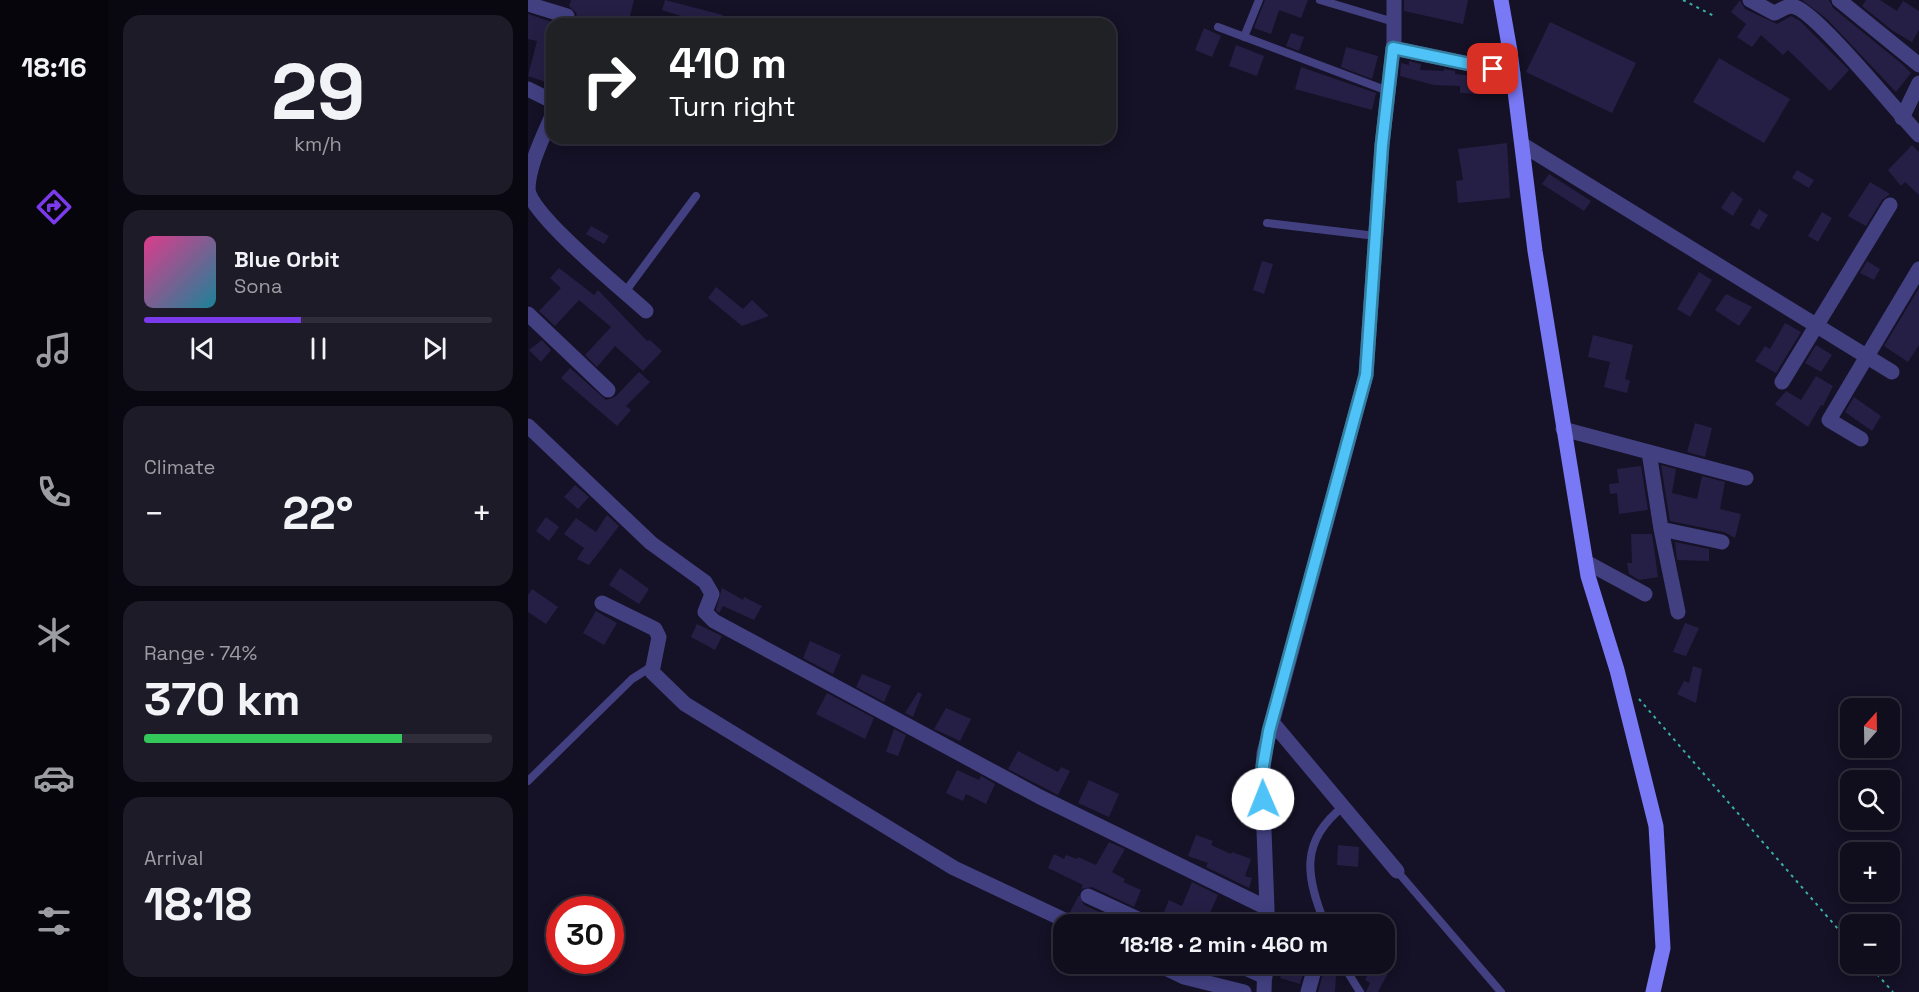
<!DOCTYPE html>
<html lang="en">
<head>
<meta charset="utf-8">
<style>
	body { margin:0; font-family:"Space Grotesk",sans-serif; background:#1e1b29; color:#f1f3f6; height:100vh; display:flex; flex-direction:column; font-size:22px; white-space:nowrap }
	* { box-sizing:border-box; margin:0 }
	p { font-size:20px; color:#9c9ca3 }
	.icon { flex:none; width:33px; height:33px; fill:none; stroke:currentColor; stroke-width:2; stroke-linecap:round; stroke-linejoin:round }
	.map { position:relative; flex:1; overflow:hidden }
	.details { display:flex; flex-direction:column; gap:15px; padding:15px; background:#09070f; width:420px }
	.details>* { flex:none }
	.hud { position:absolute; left:18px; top:18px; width:570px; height:126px; border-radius:18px; box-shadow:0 3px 15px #0003,0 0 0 2px #302d3b; background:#202124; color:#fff; overflow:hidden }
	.needle { width:39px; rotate:20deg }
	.buttons { position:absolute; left:1312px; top:698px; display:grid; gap:12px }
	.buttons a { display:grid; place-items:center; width:60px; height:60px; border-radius:12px; background:#100d1c; box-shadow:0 3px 15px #0003,0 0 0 2px #302d3b; font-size:30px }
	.speed { position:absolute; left:18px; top:896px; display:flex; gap:12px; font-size:30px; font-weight:700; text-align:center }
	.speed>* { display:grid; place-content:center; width:78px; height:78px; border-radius:50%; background:#100d1c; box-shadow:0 3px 15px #0003,0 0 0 2px #302d3b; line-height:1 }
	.speed .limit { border:9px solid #d22; background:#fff; color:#111 }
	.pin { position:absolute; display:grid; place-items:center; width:51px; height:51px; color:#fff; margin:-26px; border-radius:12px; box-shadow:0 3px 9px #0006 }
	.me { position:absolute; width:66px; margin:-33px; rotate:359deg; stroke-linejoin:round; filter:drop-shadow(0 0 4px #0008) }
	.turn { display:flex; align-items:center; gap:21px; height:126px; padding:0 24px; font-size:27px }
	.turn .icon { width:78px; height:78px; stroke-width:2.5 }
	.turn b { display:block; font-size:42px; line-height:51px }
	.big { font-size:45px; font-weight:800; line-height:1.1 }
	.details .tile { flex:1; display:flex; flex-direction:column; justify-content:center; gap:9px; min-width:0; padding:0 21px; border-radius:18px; background:#1e1b29 }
	.details .dial { align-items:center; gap:0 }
	.dial b { font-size:78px; line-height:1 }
	.song { display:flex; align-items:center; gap:18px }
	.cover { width:72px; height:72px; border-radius:9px; background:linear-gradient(135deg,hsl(330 70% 55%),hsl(190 70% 35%)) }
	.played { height:6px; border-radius:3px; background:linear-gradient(90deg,#7c3aed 45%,#302d3b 45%) }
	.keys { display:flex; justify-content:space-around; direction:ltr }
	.heat { display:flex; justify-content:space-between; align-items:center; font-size:33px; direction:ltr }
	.charge { height:9px; border-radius:4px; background:linear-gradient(90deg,#34c759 74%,#302d3b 0) }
	.trip { position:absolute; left:525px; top:914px; width:342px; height:60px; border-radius:18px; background:#100d1c; box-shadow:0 3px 15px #0003,0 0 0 2px #302d3b; font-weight:800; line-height:60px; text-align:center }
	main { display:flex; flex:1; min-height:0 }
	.tabs { display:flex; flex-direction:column; width:108px; justify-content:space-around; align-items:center; background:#06050b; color:#9c9ca3 }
	.tabs .icon { width:42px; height:42px }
	.tabs .selected { color:#7c3aed }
	.tabs b { font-size:27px; color:#f1f3f6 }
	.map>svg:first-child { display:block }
	.building { fill:#261f45 }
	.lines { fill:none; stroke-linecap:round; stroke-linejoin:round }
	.path { stroke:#39b0a7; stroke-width:2; stroke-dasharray:3 4.5; stroke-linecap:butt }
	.lane { stroke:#424081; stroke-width:8 }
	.street { stroke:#424081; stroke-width:15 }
	.secondary { stroke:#7978f5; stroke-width:15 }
	.route-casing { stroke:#337fa1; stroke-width:15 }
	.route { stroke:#4fc3f7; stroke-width:10 }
</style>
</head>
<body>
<main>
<nav class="tabs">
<b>18:16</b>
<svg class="icon selected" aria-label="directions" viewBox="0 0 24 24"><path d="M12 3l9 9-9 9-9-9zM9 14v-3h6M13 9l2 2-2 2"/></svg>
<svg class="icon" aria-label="music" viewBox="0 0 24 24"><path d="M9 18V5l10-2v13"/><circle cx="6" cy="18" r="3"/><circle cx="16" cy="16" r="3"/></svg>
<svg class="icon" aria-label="phone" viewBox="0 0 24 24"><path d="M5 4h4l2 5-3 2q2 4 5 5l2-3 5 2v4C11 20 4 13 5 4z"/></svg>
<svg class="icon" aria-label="climate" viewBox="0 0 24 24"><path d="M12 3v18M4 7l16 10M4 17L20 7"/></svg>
<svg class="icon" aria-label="car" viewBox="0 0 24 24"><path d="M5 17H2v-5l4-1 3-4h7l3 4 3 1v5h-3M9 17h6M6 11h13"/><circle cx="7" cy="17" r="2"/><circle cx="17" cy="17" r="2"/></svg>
<svg class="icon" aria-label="filters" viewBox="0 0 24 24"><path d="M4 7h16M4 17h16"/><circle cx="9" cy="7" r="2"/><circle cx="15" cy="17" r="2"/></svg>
</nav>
<section class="details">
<div class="tile dial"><b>29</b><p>km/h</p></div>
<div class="tile">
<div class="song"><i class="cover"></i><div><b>Blue Orbit</b><p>Sona</p></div></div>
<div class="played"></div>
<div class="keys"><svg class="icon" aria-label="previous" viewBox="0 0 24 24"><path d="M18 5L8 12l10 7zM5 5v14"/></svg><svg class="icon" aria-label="pause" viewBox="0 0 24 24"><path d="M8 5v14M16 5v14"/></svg><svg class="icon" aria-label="next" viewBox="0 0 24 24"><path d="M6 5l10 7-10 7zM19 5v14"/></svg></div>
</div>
<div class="tile"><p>Climate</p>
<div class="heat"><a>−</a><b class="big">22°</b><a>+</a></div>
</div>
<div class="tile"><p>Range · 74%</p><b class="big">370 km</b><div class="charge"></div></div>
<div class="tile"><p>Arrival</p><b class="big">18:18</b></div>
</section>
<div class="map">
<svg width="1391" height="992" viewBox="0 0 1391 992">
	<rect width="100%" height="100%" fill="#151126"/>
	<path class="building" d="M43,0H106L100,24H44L49,14L41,6Z
		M137,0L195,15L193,24H165L166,20L134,10Z
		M737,0H780L773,18L751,10L743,34L726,28Z
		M876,0H940L935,24L876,11Z
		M1212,0L1217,9L1249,24L1263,16L1272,21L1321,70L1302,91L1260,50L1255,55L1233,35L1224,47L1209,37L1218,24L1203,12Z
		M1274,0H1301L1305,8L1374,64L1383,73L1368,92L1299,19Z
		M1338,0H1352L1369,11L1375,1L1391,11V30L1384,42L1365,31L1334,6Z
		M0,14L24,22V84L0,76L9,41L0,39Z
		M1022,22L1108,63L1084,113L998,72Z
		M676,28L693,36L684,57L667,50Z
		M763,33L776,37L771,51L758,46Z
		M708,45L736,56L729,76L701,66Z
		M818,47L850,56L844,79L813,67Z
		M1191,58L1262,99L1236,143L1165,102Z
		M881,61L893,64L892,70L916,71V69L927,71V74L956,77L955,94L932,93V86L906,85L872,76L873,63L881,65Z
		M773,67L848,93L844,110L767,89Z
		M979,143L982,198L930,203L928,181L935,180L930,149Z
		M1384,145L1391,152V195L1377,182L1373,186L1360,170Z
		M1269,170L1286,180L1281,188L1264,178Z
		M1021,174L1063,201L1056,211L1014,184Z
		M1342,182L1362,194L1354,200L1338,226L1320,216Z
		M1204,191L1215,199L1205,216L1193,208Z
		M1231,209L1240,215L1231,230L1222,225Z
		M1294,212L1304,218L1290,242L1280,236Z
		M63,226L81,236L76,244L58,234Z
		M734,261L745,264L736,294L725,290Z
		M1339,261L1352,269L1346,280L1332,273Z
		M31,268L66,295L70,290L119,341L122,340L134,351L115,371L87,346L69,367L57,355L83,327L51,300L27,326L11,311L33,288L22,278Z
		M1171,272L1184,280L1162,317L1149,309Z
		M188,287L215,309L224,300L241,316L214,326L180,298Z
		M1391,288V345L1380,362L1356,346Z
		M1198,294L1224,307L1211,326L1187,310Z
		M1257,323L1273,332L1248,373L1227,361L1237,346L1242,349Z
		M1065,335L1105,345L1097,379L1102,381L1099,393L1076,387L1082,362L1060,357Z
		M14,340L23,350L13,362L1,350Z
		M1288,345L1304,355L1293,372L1277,363Z
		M42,368L78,400L87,397L111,372L122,382L98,406L103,410L89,426L33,378Z
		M1288,376L1305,386L1295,406L1293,405L1280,427L1247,404L1258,391L1273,400Z
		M1326,397L1353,416L1344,431L1317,412Z
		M1167,423L1184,428L1177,457L1159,452Z
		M1133,465L1148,469L1144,493L1169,499L1174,476L1197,482L1192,509L1213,514L1207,538L1196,532L1142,521Z
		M1113,466L1120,510L1091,514L1089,493L1082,494L1081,484L1091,483L1089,469Z
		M47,485L61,497L50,509L36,497Z
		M79,515L91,526L61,565L49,559L56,548L36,534L48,518L68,532Z
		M18,517L31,527L21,541L8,531Z
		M1103,534H1124L1130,577L1111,580L1101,574L1099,563H1104Z
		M1147,542L1181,549V561L1149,560Z
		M92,568L121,589L111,604L81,585Z
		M194,588L215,600L216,597L234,606L226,620L195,606L191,613L188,610Z
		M4,589L30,607L18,624L0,612V595Z
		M68,611L89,623L76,645L55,633Z
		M1157,623L1171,628L1158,656L1145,652Z
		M169,624L194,636L187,650L163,637Z
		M282,641L313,655L305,674L275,658Z
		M1165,666L1174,669L1168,703L1149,694L1156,681L1161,683Z
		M334,674L363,686L356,702L328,687Z
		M390,692L394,694L385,717L377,713Z
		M299,693L346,718L337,739L288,714Z
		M418,708L443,719L432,741L406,729Z
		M366,729L378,735L370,756L358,752Z
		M490,751L530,772L533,767L542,771L530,795L480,769Z
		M429,770L451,780L453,776L467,784L458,804L438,794L435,801L418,793Z
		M561,780L591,794L581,817L550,803Z
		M668,835L685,841L683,845L703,854L704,852L723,859L717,876L724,878L721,888L678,867L680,863L660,856Z
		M581,842L597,849L584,872L597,879L595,882L613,890L606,907L564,887L553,889L555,885L520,868L526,854L536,859L538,855L549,859L550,857L568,865Z
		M810,845L831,847L830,867L809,865Z
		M664,882L690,895L677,924H631L641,900L654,906Z
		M551,895L556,905L598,924H556L558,920L542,912Z
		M757,964L776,970L772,984L752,978Z
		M844,965L860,973L850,992H838L842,983L837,980Z
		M797,966L808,976L807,992H790Z"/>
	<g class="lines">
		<path class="path" d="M1155,0L1186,16
			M1111,699L1323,944
			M1339,963L1365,992"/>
		<path class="lane" d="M792,0L866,22
			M690,27L860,91
			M716,37L731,0
			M739,223L848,236
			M97,292L168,196
			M0,781L104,679L123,667
			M869,871L973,992
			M797,924C778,877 771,841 816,806
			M814,963L832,992"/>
		<path class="street" d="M1222,0L1246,13C1253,11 1259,4 1267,7C1289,13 1369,112 1391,135
			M1311,0L1391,65
			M0,4L39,16
			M865,48L985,73
			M0,89L24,101
			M24,116C15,137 0,167 0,190C5,217 94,289 118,311
			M1374,118L1391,83
			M995,145L1364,372
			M0,314L80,390
			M1254,382L1362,205
			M0,426L123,543L177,582L184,594L177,612L186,621L512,797L739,908L734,779L736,753L838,375L854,145L866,41V0
			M1035,429L1218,478
			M1333,439L1301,420L1391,269
			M1121,452L1133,529L1150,612
			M1133,529L1194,542
			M1058,562L1117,594
			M74,603L127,629L131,637L124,672L157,704L426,868L545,924
			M744,722L869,871
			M560,896L621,924
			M739,908V924
			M627,963L656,977L716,992
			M706,963L737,977
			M736,992L737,963
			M780,992L788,963"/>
		<path class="secondary" d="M973,0L982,51L1007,251L1060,576L1089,670L1128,826L1135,948L1125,992"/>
	</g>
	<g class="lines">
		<defs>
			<path id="route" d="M735,799V766L741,731L838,375L854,145L865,48L965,69"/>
		</defs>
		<use href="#route" class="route-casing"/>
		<use href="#route" class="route"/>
	</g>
</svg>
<div class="buttons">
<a><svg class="needle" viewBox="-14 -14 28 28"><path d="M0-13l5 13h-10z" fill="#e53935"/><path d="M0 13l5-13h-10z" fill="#9c9ca3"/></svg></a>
<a><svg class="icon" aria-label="search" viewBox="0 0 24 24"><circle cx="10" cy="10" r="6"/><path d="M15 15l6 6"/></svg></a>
<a>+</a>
<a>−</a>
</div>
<div class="speed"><div class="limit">30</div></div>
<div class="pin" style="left:965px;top:69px;background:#d93025"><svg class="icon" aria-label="arrive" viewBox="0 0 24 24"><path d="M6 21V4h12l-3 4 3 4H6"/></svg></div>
<svg class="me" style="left:735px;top:799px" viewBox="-20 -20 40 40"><circle r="19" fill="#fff"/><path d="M0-13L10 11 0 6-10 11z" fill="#4fc3f7"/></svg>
<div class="trip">18:18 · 2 min · 460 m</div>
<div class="hud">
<div class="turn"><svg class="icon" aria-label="right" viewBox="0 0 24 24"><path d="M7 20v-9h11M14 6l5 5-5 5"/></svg><div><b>410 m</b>Turn right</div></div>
</div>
</div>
</main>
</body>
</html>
